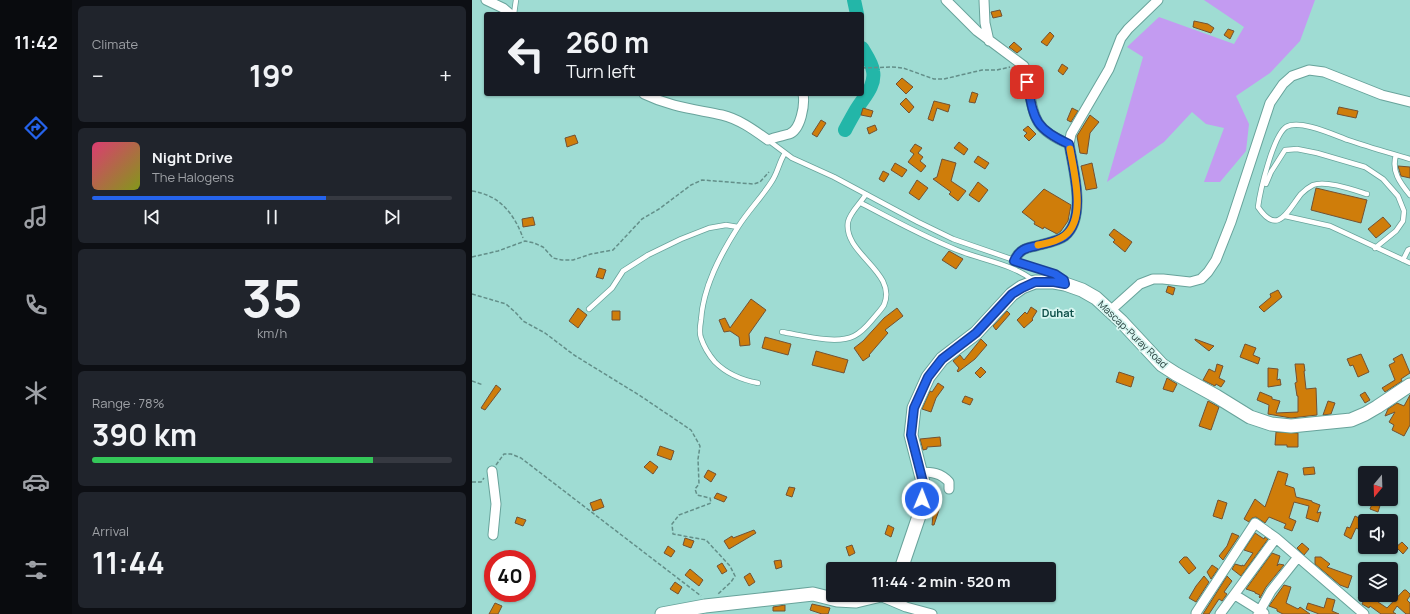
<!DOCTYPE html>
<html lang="en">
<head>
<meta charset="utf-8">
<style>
	body { margin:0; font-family:Manrope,sans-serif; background:#20242c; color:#f1f3f6; height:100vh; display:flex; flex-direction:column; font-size:15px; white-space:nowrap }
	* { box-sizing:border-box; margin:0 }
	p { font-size:13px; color:#9ea1a6 }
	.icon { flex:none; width:22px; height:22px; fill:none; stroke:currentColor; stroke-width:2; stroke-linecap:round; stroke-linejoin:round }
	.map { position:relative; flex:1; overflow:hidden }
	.panel { display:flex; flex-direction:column; gap:6px; padding:6px; background:#0d0f14; width:400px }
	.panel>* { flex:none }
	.banner { position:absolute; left:12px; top:12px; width:380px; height:84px; border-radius:4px; box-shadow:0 1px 3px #0004; background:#171b24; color:#f1f3f6; overflow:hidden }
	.needle { width:26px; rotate:199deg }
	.controls { position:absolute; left:886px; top:466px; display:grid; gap:8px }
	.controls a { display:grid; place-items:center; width:40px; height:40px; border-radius:4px; background:#171b24; box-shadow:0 1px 3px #0004; font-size:20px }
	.speed { position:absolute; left:12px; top:550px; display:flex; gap:8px; font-size:20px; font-weight:700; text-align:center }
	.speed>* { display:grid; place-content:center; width:52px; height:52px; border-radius:50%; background:#171b24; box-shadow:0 1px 3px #0004; line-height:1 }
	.speed .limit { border:6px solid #d22; background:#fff; color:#111 }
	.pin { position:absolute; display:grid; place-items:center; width:34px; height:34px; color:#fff; margin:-17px; border-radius:8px; box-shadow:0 2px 6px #0006 }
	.me { position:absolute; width:44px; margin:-22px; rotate:1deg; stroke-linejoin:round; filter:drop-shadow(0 0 3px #0008) }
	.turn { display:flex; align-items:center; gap:14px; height:84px; padding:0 16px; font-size:18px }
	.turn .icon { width:52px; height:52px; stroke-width:2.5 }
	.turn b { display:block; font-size:28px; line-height:34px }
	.big { font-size:30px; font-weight:700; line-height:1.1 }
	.panel .widget { flex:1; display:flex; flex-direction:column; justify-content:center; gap:6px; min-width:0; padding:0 14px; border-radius:6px; background:#20242c }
	.panel .dial { align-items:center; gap:0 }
	.dial b { font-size:52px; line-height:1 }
	.song { display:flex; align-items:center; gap:12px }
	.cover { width:48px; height:48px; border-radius:6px; background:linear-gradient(135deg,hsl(340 70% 55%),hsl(70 70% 35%)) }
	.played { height:4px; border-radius:2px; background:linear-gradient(90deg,#2563eb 65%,#363941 65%) }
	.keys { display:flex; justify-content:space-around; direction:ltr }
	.heat { display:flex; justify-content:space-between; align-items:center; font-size:22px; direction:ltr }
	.charge { height:6px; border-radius:3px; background:linear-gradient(90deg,#34c759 78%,#363941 0) }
	.trip { position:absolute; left:354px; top:562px; width:230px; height:40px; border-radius:4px; background:#171b24; box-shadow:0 1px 3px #0004; font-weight:700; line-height:40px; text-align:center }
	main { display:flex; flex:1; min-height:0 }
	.tabs { display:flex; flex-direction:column; width:72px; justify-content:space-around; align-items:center; background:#090b0e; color:#9ea1a6 }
	.tabs .icon { width:28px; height:28px }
	.tabs .selected { color:#2563eb }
	.tabs b { font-size:18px; color:#f1f3f6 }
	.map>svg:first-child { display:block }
	.green { fill:#c39bf1 }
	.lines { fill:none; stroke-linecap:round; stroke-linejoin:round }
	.river { stroke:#23b6a8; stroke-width:14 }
	.building { fill:#cf7d0a; stroke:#735233 }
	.lane-casing { stroke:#68a39b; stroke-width:6 }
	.street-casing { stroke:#68a39b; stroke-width:11 }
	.secondary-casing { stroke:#68a39b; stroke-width:15 }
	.path { stroke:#638f89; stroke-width:1.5; stroke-dasharray:4 2; stroke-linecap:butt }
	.lane { stroke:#fff; stroke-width:4.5 }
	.street { stroke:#fff; stroke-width:9 }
	.secondary { stroke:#fff; stroke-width:13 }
	.route-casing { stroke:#184099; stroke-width:10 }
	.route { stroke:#2563eb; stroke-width:7 }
	.slow { stroke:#f59e0b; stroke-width:7 }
	.labels { text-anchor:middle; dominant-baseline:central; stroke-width:3.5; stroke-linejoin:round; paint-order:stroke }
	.street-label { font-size:10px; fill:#233c39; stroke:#d8f6f1 }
	.neighbourhood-label { font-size:11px; font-weight:bold; fill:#0f5049; stroke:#d8f6f1 }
</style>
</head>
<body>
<main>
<nav class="tabs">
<b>11:42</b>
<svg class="icon selected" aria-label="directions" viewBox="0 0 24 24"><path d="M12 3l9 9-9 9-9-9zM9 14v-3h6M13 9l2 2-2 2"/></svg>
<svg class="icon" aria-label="music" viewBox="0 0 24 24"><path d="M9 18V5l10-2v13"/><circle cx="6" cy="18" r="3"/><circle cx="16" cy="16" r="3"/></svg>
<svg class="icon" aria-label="phone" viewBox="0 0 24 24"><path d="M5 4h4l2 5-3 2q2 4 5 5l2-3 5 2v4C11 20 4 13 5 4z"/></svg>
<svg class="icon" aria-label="climate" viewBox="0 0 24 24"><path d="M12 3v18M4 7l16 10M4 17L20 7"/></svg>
<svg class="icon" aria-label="car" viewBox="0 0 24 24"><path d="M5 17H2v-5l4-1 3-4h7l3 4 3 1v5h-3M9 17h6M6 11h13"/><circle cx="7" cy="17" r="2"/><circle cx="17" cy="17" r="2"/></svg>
<svg class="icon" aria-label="filters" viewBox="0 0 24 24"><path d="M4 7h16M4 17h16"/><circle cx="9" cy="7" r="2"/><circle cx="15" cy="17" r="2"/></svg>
</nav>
<section class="panel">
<div class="widget"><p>Climate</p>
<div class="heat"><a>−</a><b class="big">19°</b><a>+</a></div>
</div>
<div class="widget">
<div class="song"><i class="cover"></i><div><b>Night Drive</b><p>The Halogens</p></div></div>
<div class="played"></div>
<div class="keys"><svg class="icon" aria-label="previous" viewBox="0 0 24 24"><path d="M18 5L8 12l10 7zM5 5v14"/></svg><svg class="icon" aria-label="pause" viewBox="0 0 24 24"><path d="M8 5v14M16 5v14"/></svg><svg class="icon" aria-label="next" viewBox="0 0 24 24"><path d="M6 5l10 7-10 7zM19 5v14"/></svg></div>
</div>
<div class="widget dial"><b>35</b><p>km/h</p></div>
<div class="widget"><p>Range · 78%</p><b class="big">390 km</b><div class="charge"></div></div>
<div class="widget"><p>Arrival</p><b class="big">11:44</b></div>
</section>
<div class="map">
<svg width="938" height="614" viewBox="0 0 938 614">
	<rect width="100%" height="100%" fill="#9fdcd3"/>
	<path class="green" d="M732,0H843L828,41L798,73L764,96L777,124L774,151L748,182H732L752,128L734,124L720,112L692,142L635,182L671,57L655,47L687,17L762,44L772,27Z"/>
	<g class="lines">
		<path class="river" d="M382,0L385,14
			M373,130C376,124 380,117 384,110C391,98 404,86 401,71C400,63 394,55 390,48"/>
	</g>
	<path class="building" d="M528,10L530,16L521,18L519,12Z
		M722,21L736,24L742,28L739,33L721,27Z
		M756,29L762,31L758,39L752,35Z
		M578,32L582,36L575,46L569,42Z
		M542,42L550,49L545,53L537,47Z
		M590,64L596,68L591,75L586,71Z
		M430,78L441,87L434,94L424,84Z
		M500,92L506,94L503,103L497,102Z
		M434,98L442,107L437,113L428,104Z
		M462,101L478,105L476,112L465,108L461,121L456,119Z
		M867,107L886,111L884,118L865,114Z
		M391,108L401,111L399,117L389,115Z
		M600,108L606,111L599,122L595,120Z
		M618,115L627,122L618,133L615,154L608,153L605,136Z
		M349,120L354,123L345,137L340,134Z
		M403,125L405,130L397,134L395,128Z
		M556,126L564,134L557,141L552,136L555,133L551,130Z
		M103,135L106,143L95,147L93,138Z
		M487,142L496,149L492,155L482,148Z
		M443,144L450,148L446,153L451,157L448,161L454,166L449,172L436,162L442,154L438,151Z
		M506,156L517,163L513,169L502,162Z
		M470,159L484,163L479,181L494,191L486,201L477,194L479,192L461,179L465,177Z
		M423,163L435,170L430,177L419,170Z
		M620,163L625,188L614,190L609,166Z
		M926,166L938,167V178L929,176Z
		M411,171L417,174L412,182L407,179Z
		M445,180L456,188L447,200L437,193Z
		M506,182L516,190L507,202L497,195Z
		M844,188L895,200L889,223L839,210Z
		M572,189L599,205L596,221L589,231L585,234L572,227L571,229L562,224L563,222L550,212Z
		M61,217L63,225L51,227L50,219Z
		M911,217L919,226L904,238L896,229Z
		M642,229L660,242L653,252L641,242L643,240L637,235Z
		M477,251L491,259L484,269L470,260Z
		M127,268L134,270L131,279L124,277Z
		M696,286L703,288L701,295L694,292Z
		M806,290L810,297L792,312L787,307L799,297L798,294Z
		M279,299L294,310L277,334L278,345L268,346L267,337L258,331L252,332L247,320L253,318L258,328Z
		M559,307L565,311L560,319L561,320L552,328L545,320L553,312L555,314Z
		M106,308L115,315L106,328L97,321Z
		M425,308L431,316L413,330L416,333L397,355L398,356L391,361L382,348L391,341L412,318Z
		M140,311H148V320H140Z
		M535,311L538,314L524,330L521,326Z
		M293,337L319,344L316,355L290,348Z
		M509,339L515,345L503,359L486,372L485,371L487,368L481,361L488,355L492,360Z
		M723,339L742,346L737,351L723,340Z
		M773,344L784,348L781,355L788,358L786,364L768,357Z
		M344,351L376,360L372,373L340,365Z
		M889,354L897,372L886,377L881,365L878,366L875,359Z
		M930,354L938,373L929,379L930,381L913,392L910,388L923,380L917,365L923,362L921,359Z
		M745,364L751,366L747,378L753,381L749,387L744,384L743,386L731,380L737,369L743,372Z
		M823,364H832L833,371H832L834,389L844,388L845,415L819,418L796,414L797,405L785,400L788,392L800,397V399L808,401L804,413L826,412V396H825L823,383L825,382Z
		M509,367L514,372L508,378L503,373Z
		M796,368L806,369L805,380L808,379L809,385L796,387Z
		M647,372L662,377L659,387L644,382Z
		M695,378L705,384L701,392L691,389Z
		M466,383L472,387L464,398L459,412L450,409L458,391L460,392Z
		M24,385L29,389L13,410L9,408Z
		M893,392L898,400L893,403L888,395Z
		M938,395V425L932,436L920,430L922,425L917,422L923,412L913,416L916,409L925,403L932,406Z
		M493,396L501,399L498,405L490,402Z
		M736,401L747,407L739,430L727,426Z
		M856,401L863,403L859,414L851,415Z
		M804,432L826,433V447H815V445H803Z
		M468,437L469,446L455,447V449L451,450L448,439Z
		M188,446L202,451L199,460L185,455Z
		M178,461L186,467L181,474L172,467Z
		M842,467L843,474L832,475L831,468Z
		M236,470L244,474L239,482L232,477Z
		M806,471L816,474L813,485L822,488L824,497L840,501V502L848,505L845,513L849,512L846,522L834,518L837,506L822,502L817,518L824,521L820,531L812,528L814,524L797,517L793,523L784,517L780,518L777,522L772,519L783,499L793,507Z
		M317,487L323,488L320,497L314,495Z
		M245,493L255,497L252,502L242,498Z
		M462,494L468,495L467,510L462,525H460L461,515L456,513L457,507L461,509Z
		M129,499L132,507L121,511L118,503Z
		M902,499H910L906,512L898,509Z
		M746,500L755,503L750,519L741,516Z
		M883,516L893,521V532L884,528L879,539L872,535L875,527L878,528Z
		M45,517L54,520L51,526L43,523Z
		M416,525L422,528L419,537L413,534Z
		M282,530L284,533L257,549L252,541L260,536L261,538Z
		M760,533L767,536L751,560L747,556L755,546Z
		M783,533L792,539L793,537L796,539L769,576L760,569L763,564L770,566V565L772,566L781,553L772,550Z
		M213,538L222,541L219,548L211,545Z
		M930,542L936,548L931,554L924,547Z
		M830,543L837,549L832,555L825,548Z
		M380,545L383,553L377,556L374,547Z
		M196,546L203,551L199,557L192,553Z
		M800,553L808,556L805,566L807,564L812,565L794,587L788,598L787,597L788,595L783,593V592L774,589Z
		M712,557H715L724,568L717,574L707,562Z
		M843,557H849L858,564L855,567L880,576L876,588L868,585L843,564Z
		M309,560L310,567L304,569L302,561Z
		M250,563L255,571L250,574L245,566Z
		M740,565L746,569L739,579L735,572Z
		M218,569L231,580L227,586L213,575Z
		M278,573L283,582L277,586L272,577Z
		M732,576L737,582L724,602L717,598L724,586Z
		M755,576L760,581L752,592L755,594L753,597L750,601L747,599L737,614H731Z
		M203,582L210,587L206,594L198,589Z
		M812,585L819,587L814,603L826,609L828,607L838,614H811L805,611V609L797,606Z
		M932,590H934L938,594V596L935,600L938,603V614H934L925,606L921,612L924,614H909L898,606L897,608L890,604L891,602L886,598L889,594L894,597L896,595H910L906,602L915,608Z
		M855,598L863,600L860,611L867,614H847L834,609L836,603L852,608Z
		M23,603L30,606L26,614H17Z
		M340,604L358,608L356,614H350L338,610Z
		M313,605V611H301V607Z"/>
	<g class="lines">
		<defs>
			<path id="lane" d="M42,14L44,0
				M296,140L320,158L362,177L446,222L481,239L583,274L589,277L593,281
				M924,155C919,171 928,183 938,195
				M794,184L799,172L813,150L825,149L845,153L893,167L911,179L926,196L932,211L931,221L924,231L903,248
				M895,194C882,190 854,180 841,185C837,187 832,191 829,194C816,210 806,237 786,207C788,191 801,136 814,127C828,119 862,135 876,140C896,147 918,153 938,159
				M389,203C421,220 452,237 485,250C510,260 541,264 562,281
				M813,216L858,226L938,263
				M931,260L936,250L938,249
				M117,309L140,288L151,271L176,255L209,239L237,228L254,225L266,227
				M310,332C329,335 364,345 382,336C390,332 395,326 400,320C404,315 409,310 412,305C426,272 371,254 376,222C378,212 389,203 394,194
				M286,383C270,380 255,374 243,362C237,355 232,347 229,338C227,333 228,326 229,320C231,287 248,255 266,227C276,211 290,197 300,181C306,172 307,162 313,153"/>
			<path id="street" d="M14,0L31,8L38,14
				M474,0L505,31L552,66C554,72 554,78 556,84C562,119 563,130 597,144
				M512,0L513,23L517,41
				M172,94C199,107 222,109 250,115C267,119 282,130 296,140C303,137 310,136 317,134C329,130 333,104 331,94
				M542,261C547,250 553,248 564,246C573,243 585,242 593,236C615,218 601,168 597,144L599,134L637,69L649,38L656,29L686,0
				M638,311L668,284L681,279H691L718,282L729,279L736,272L744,260L759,222L798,103L811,84L820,76L837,70L852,72L910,95L938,102
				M20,471L24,504L21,535
				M448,472C460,472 469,473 477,482V489
				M763,595L792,613
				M408,596L434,607L460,614
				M724,613L783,523L804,538L892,614
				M748,614L804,538
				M786,614L799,591L826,557"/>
			<path id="secondary" d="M429,569L448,513L452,486L439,435L442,408L456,377L470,359L504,333L540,294L550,287L563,282H582L593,284L610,290L624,298L649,321L690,365L704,374L744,396L778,417L799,424L819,426L879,420L893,414L905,407L938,385
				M190,614L233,606L341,594L365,600L384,601L409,595"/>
		</defs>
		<use href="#lane" class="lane-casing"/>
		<use href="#street" class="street-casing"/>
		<use href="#secondary" class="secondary-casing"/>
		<path class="path" d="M390,68L420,67L431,68L462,79H472L510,70H525L538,67
			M0,191C27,195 42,213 51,238
			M0,257L26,251L53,241L62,243L71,247L81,258L90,260H101L119,254L141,250L170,219L187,209L219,185L230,180L282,184L288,182L297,172
			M0,294L34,304L44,313L51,321L73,333L102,355L167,395L219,430L228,446L226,459L227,484L223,489L225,495L238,498L239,503L207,515L200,524L201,534L234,540L258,566L263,576L259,582L245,595
			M0,381L11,385
			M24,465L32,454H39L49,458L229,596
			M0,482H9L12,478"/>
		<use href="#lane" class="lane"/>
		<use href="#street" class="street"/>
		<use href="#secondary" class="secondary"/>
	</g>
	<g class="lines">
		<defs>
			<path id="route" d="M450,499L452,486L439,435L442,408L456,377L470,359L504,333L540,294L550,288L563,282H582L593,284L592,280L583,274L542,261C547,250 553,248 564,246C573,243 585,242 593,236C615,218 601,168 597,144C561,128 562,118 555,82"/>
		</defs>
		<use href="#route" class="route-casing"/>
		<use href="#route" class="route"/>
		<path class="slow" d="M566,245C575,243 584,242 592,236C615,220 602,173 598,149"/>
	</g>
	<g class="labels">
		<g class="street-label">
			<text transform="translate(661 334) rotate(44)">Mascap-Puray Road</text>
		</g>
		<g class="neighbourhood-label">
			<text x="586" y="312">Duhat</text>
		</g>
	</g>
</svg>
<div class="controls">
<a><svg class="needle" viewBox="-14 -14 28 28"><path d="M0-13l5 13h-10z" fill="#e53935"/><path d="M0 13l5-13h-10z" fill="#9ea1a6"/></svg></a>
<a><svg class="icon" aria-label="sound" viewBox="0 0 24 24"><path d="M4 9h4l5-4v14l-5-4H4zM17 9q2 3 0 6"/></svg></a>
<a><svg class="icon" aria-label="layers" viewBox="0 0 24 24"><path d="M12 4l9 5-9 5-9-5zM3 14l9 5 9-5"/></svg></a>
</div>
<div class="speed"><div class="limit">40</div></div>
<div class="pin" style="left:555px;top:82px;background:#d93025"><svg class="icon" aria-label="arrive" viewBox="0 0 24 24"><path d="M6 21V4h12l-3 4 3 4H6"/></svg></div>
<svg class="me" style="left:450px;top:499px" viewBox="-20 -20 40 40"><circle r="17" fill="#2563eb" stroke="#fff" stroke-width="3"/><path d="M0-11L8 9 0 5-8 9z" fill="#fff"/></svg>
<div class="trip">11:44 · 2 min · 520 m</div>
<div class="banner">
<div class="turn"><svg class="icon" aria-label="left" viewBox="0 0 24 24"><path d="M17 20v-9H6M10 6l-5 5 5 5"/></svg><div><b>260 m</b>Turn left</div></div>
</div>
</div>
</main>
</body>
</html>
